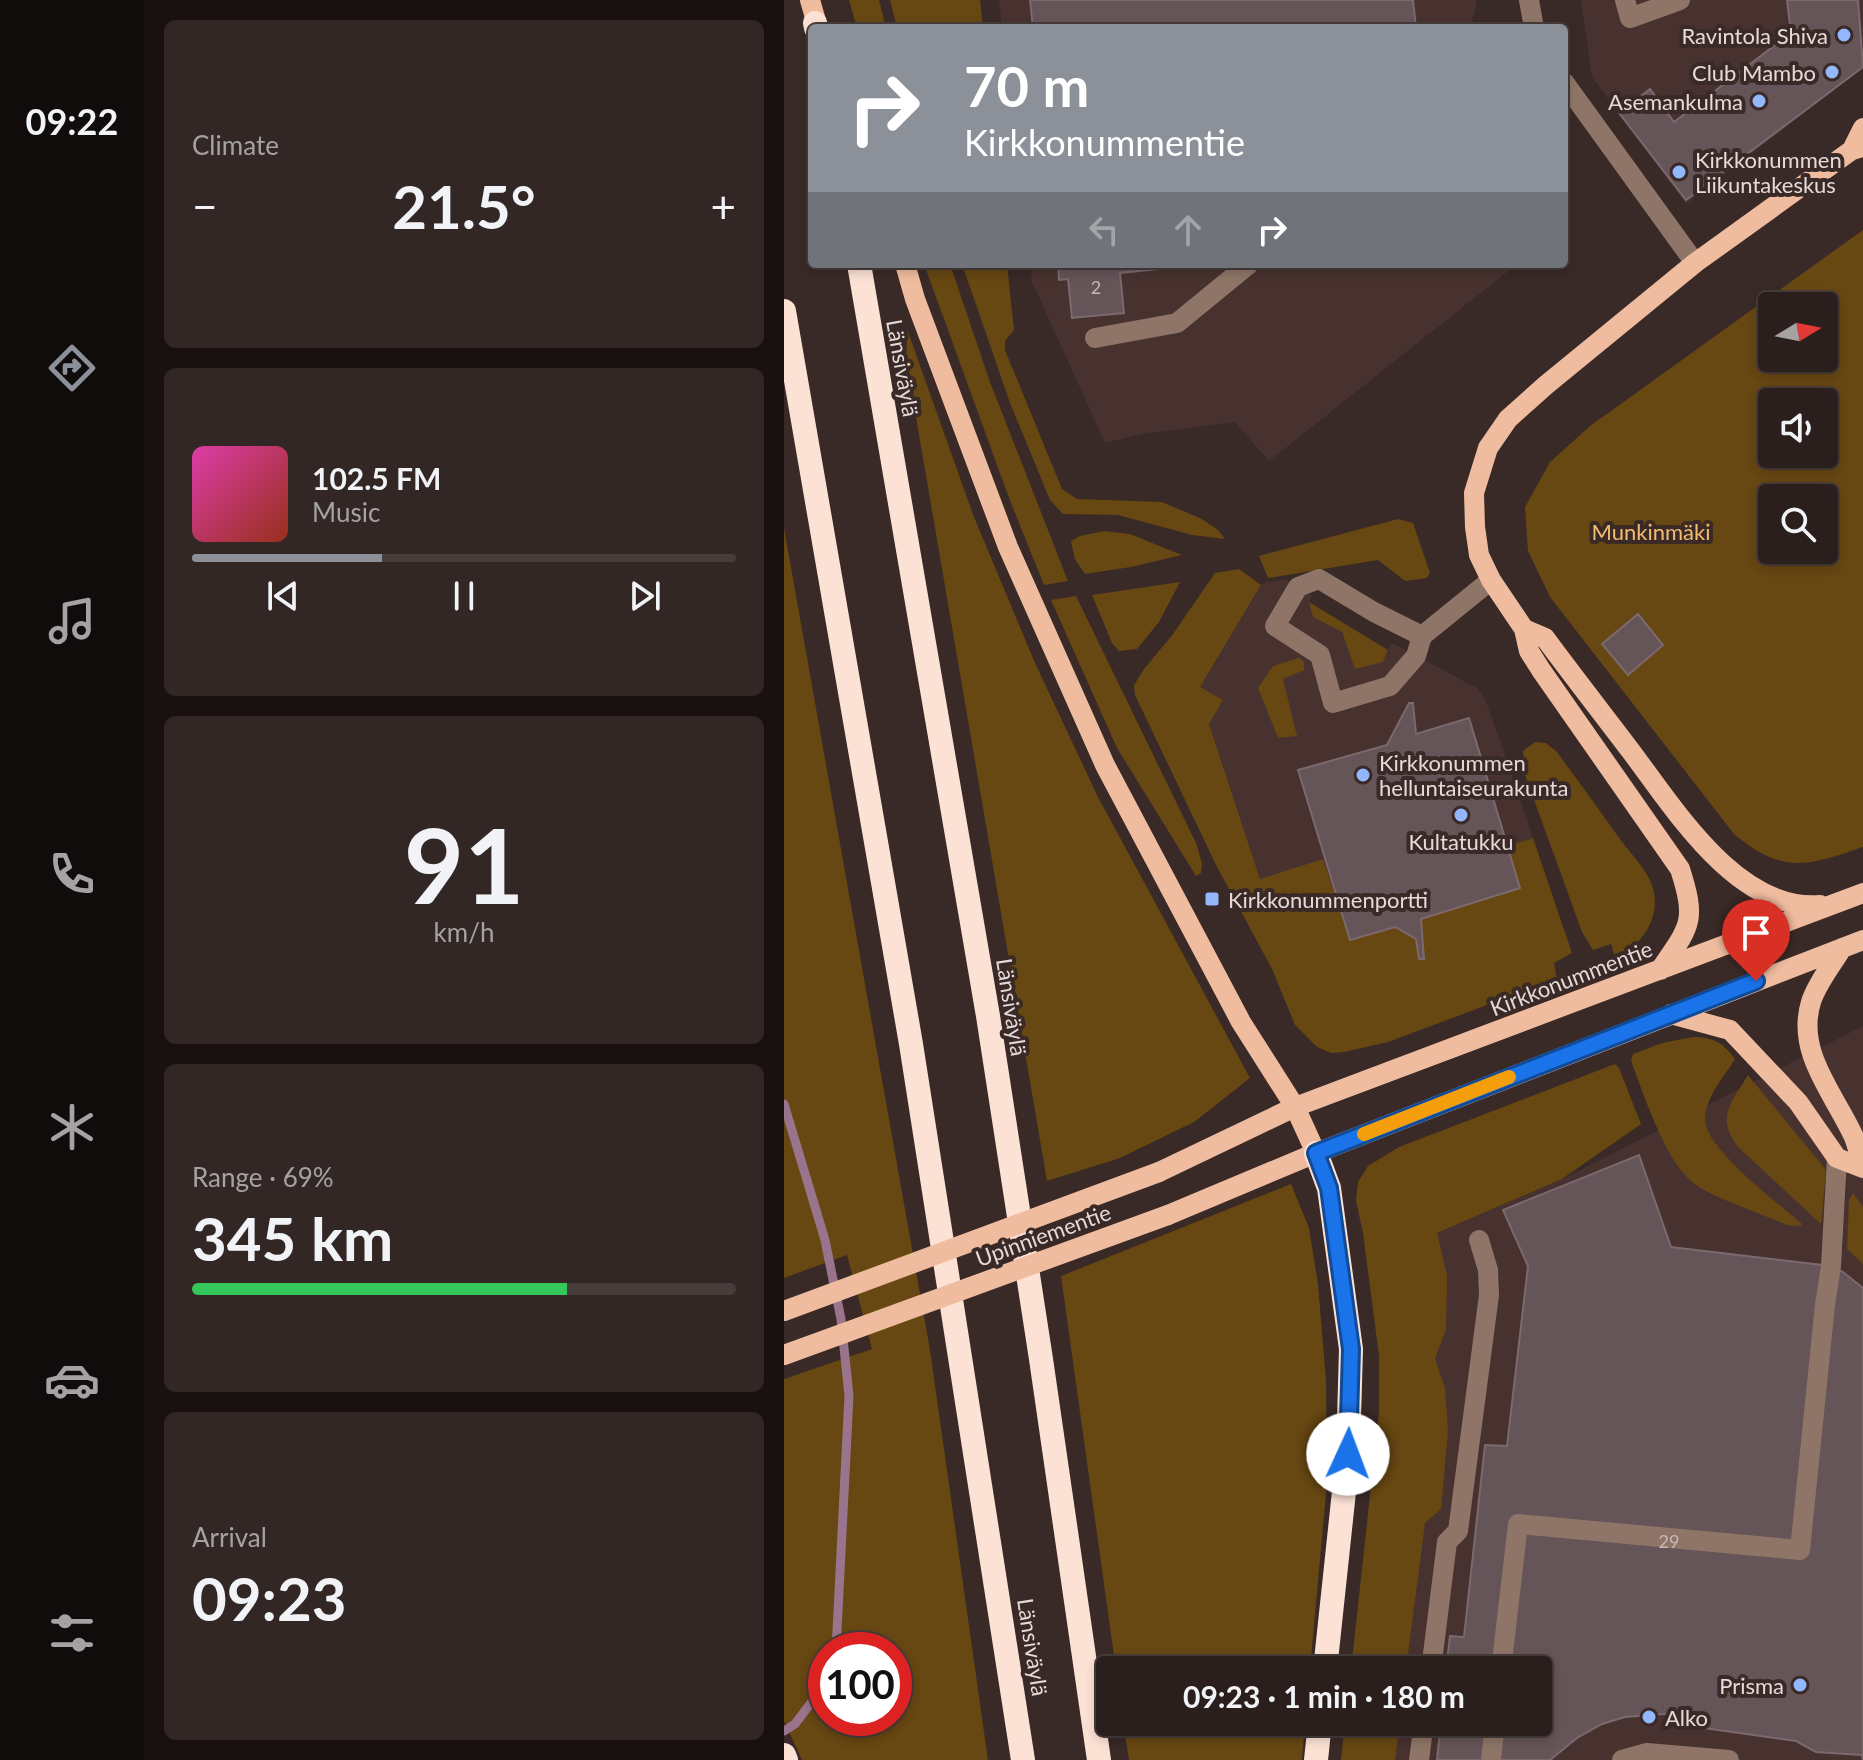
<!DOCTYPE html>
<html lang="en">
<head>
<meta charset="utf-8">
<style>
	body { margin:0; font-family:Lato,sans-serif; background:#332726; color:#f1f3f6; height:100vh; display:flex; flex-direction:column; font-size:30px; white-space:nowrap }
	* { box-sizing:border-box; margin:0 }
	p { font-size:26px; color:#a6a2a4 }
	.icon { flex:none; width:44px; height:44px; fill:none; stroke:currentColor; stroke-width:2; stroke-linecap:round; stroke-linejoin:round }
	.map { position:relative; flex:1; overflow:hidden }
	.sheet { display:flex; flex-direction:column; gap:20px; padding:20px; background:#181110; width:640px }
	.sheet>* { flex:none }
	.guide { position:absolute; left:24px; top:24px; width:760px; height:244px; border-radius:8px; box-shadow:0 4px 12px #0003,0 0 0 2px #473d3b; background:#8c9099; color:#fff; overflow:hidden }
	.needle { width:52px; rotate:80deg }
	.controls { position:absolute; left:974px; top:292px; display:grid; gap:16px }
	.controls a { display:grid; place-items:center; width:80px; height:80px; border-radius:8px; background:#2b1f1d; box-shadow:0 4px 12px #0003,0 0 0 2px #473d3b; font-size:40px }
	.speed { position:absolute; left:24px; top:1632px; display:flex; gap:16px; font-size:40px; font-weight:700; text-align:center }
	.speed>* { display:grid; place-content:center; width:104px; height:104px; border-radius:50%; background:#2b1f1d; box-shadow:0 4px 12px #0003,0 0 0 2px #473d3b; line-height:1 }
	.speed .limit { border:12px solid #d22; background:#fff; color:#111 }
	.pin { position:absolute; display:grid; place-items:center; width:68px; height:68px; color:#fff; margin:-82px -34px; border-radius:50% 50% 50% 0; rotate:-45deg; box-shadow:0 0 8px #0007 }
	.pin .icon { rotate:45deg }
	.me { position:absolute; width:88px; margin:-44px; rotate:2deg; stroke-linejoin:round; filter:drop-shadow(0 0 6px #0008) }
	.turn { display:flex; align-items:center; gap:28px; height:168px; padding:0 24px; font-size:36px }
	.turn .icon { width:104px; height:104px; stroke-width:2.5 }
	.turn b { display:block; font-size:56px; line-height:68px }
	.lanes { display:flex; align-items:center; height:76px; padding:0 24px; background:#0003; justify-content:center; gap:40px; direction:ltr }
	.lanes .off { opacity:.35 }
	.big { font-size:60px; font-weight:700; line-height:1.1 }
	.sheet .widget { flex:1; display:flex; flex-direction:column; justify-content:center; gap:12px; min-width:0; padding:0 28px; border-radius:12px; background:#332726 }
	.sheet .dial { align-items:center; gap:0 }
	.dial b { font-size:104px; line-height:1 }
	.song { display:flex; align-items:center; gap:24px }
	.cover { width:96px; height:96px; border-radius:12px; background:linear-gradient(135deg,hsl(320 70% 55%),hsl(10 70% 35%)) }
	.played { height:8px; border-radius:4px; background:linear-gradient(90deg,#8c9099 35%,#473d3b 35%) }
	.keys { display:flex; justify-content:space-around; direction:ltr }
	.heat { display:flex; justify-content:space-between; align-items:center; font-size:44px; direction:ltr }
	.charge { height:12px; border-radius:6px; background:linear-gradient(90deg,#34c759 69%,#473d3b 0) }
	.trip { position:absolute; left:312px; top:1656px; width:456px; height:80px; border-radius:8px; background:#2b1f1d; box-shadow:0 4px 12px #0003,0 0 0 2px #473d3b; font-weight:700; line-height:80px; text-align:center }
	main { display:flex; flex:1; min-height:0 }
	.tab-bar { display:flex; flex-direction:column; width:144px; justify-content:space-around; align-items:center; background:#110c0c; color:#a6a2a4 }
	.tab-bar .icon { width:56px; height:56px }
	.tab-bar .selected { color:#8c9099 }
	.tab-bar b { font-size:36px; color:#f1f3f6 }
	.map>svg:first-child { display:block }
	.built { fill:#48322f }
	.green { fill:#674712; fill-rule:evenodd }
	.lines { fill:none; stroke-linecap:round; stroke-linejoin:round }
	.stream { stroke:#9a748d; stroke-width:9 }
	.building { fill:#655458; stroke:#7b696e; stroke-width:2 }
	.minor { stroke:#8e7567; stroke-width:20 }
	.major { stroke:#f0bc9f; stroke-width:20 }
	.highway { stroke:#fbe2d4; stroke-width:24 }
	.major-bridge { stroke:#f0bc9f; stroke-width:20 }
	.route-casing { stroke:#114b97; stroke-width:20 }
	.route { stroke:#1a73e8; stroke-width:14 }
	.slow { stroke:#f59e0b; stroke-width:14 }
	.poi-dot { fill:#93b7fd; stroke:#392927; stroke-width:3 }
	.labels { text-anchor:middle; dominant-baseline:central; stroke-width:8; stroke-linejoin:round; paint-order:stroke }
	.number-label { font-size:18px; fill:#c5b8b9 }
	.poi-label { font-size:22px; fill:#e5dad9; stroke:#392927; text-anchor:end }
	.street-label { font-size:22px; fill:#e5dad9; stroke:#392927 }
	.park-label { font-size:22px; fill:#f3bc6e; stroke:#392927 }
</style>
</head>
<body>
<main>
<nav class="tab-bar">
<b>09:22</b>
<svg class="icon selected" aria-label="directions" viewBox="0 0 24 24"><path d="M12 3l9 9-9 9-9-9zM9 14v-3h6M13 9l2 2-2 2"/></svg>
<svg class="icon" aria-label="music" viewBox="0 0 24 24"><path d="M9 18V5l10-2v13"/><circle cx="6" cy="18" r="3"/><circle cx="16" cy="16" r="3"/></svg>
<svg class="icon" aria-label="phone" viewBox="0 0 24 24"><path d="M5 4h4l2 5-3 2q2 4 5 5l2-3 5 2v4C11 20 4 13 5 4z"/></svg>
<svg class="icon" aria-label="climate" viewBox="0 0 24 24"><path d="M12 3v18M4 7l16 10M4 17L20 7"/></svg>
<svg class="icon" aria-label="car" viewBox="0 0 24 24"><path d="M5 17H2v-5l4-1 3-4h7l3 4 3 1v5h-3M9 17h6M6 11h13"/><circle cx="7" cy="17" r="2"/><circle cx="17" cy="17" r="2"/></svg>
<svg class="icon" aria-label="filters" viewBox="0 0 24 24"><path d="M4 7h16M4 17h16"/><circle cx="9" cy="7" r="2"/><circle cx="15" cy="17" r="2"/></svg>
</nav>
<section class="sheet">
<div class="widget"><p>Climate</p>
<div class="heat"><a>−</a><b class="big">21.5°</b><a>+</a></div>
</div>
<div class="widget">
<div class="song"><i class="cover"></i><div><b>102.5 FM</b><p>Music</p></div></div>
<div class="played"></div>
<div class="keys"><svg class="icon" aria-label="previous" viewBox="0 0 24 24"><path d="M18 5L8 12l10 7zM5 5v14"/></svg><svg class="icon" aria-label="pause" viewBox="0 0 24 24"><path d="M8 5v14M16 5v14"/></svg><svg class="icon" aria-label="next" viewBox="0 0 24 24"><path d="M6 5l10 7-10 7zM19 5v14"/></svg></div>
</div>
<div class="widget dial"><b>91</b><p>km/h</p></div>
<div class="widget"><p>Range · 69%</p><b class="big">345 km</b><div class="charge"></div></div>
<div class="widget"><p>Arrival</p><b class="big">09:23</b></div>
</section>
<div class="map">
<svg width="1079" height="1760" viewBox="0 0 1079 1760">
	<rect width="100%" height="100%" fill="#392927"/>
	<path class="built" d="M215,0H692L693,3L686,28H218Z
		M797,0H1079V68L902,204L808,77Z
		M246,264H733L485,461L451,422L358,434L321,443L248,282Z
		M502,580L528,596L525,602L529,617L558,632L562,643L599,662L608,643L693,688L701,699L723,760L749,838L724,847L736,888L637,919L640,959L566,940L476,880L425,724L416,687L477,585L483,582Z
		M1079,1026V1760H600L604,1722H754V1670H609L653,1233L778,1179Z"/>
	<path class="green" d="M65,0H95L102,28H73Z
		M106,0H196L199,28H113Z
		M1079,230V847C1024,866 999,875 950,834L766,597L744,551L741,507L766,462L806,426ZM988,306H1040V358H988ZM988,402H1040V454H988ZM988,498H1040V550H988Z
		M140,264H166L206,382L284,581L260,585L225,498Z
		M178,264H223L230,330L221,341V350L278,489L293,499L378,502L418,519L434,530L441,539L408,535L334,515L279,514L266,500L226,403Z
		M123,329L190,517L251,663L314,797L466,1078L410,1122L336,1158L263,1181L122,359Z
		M614,519L629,523L646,573L643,578L621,581L594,560L484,578L475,556Z
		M0,528L146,1350L204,1760H18L0,1721V1379L88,1349L63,1255L0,1278ZM42,1650H110V1718H42Z
		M320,531L346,534L398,555L347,567L301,574L291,559L287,541L296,536Z
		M455,569L477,585L416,687L439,700L425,724L476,879L539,859L566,940L611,927L632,939L635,959H640L637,919L736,888L724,846L749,838L788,953L770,963L773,979L604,1042L560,1052L547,1053L533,1047L511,1025L488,969L432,865L351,695L350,685L360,669L389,634L431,573Z
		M396,582L375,622L353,649L335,651L328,643L308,595Z
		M292,596L413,845L418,864L417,873L412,876L333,748L267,600Z
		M525,602L604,650L599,662L571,669L558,632L529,617Z
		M515,658L520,662V670L499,679L513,736L494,738L474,688L489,666Z
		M751,742L762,743L773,752C795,782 817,812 838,842C849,856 864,871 869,888C877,918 858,946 831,957L827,944L809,950L798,932L741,775L739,751Z
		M909,1037C928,1037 939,1042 951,1059C940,1077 921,1098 921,1120C921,1148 996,1205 1018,1224L1016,1226L1003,1225C981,1215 924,1196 908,1182C880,1158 860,1095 847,1061L849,1054L878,1043Z
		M831,1064L835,1068L857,1124L778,1179L653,1233L663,1275L662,1329L651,1359L661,1388L664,1431L657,1509L641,1523L622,1670H567L595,1412V1356L579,1233L572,1201L574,1182L584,1166L615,1147Z
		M964,1075L1042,1170L1037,1224L955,1148C931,1118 947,1103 964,1075Z
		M507,1184L525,1228L534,1284L542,1381L543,1482L526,1670H332L277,1276Z
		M1069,1193L1079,1207V1264L1063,1249L1065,1200Z
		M339,1722H521L518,1760H345Z
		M561,1722H616L611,1760H557Z"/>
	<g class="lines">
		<path class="stream" d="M0,1104L41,1240L57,1319L65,1396L52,1650
			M0,1731L11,1724L42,1683"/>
	</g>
	<path class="building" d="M246,0H629L632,28H249Z
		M1003,0H1074L1079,67L902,200L835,113L866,89L890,122L1007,33Z
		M274,264H384V268L336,273L340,313L288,318L284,279L275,280Z
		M854,614L879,645L844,675L818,644Z
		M625,703H629L632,734L685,718L736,888L637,919L640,959H635L632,939L611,927L566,940L514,770L603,745Z
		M855,1155L887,1247L1047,1266L1059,1272L1079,1288V1760L1078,1755L1032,1752L1012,1741L891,1724L892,1713L841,1717L818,1724L793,1738L766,1760H653L657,1722H754V1670H662L666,1636L680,1637L701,1445L723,1446L744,1266L719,1210Z"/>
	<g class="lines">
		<path class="minor" d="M745,0L750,28
			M841,0L846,18L896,0
			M780,82L911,263
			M311,338L393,323L465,264
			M638,636L632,656L606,686L549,703L536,655L491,626L514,587L535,579L590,612L638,636L707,580
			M647,1670L663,1542L674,1531L705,1295L704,1270L695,1240
			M717,1670L734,1524L1016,1550L1041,1305L1047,1266L1053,1158
			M635,1760L640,1722
			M707,1760L711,1722
			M838,1760L863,1753L945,1760"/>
		<path class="major" d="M26,0L34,28
			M1068,150L1079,128
			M121,264L131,299L224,547L321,765L457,1022L511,1107L532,1153
			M740,629L761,638C789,676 818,713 846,750C890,808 953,912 1036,905
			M1058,948C1048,965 1033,983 1027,1002C1012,1051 1048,1091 1068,1133C1074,1144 1075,1157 1079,1168
			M876,970C906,926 913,922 896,869L757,670L745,651L740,629L707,580L695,555L691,527L690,493L704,448L724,419L762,385L911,263L1068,150L1079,147
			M887,1014L946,1030L1014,1102L1053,1158L1079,1168
			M375,1172L511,1107L1079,893
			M384,1215L532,1153L1079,940"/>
		<path class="highway" d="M31,23L32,28
			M75,264L204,1016L257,1359L315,1760
			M0,311L127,1044L239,1760
			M532,1153L545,1188L567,1349L564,1454L541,1670
			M0,1755L2,1760
			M532,1760L536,1722"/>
		<path class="major-bridge" d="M0,1311L375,1172
			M0,1355L384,1215"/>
	</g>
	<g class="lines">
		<defs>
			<path id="route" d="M564,1454L567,1349L545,1188L532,1153L972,981"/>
		</defs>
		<use href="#route" class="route-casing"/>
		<use href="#route" class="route"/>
		<path class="slow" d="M580,1134L725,1077"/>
	</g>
	<g class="poi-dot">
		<circle cx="1060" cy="35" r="8"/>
		<circle cx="1048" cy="72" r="8"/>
		<circle cx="975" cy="101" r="8"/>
		<circle cx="895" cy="172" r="8"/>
		<circle cx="579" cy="775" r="8"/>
		<circle cx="677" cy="815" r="8"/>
		<rect x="420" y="891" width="16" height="16" rx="4"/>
		<circle cx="1016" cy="1685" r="8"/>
		<circle cx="865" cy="1717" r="8"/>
	</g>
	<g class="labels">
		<g class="number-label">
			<text x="312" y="287">2</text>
			<text x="885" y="1541">29</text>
		</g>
		<g class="poi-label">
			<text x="1044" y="35">Ravintola Shiva</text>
			<text x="1032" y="72">Club Mambo</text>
			<text x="959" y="101">Asemankulma</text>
			<text x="911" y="159" text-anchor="start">Kirkkonummen<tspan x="911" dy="25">Liikuntakeskus</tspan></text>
			<text x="595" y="762" text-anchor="start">Kirkkonummen<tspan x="595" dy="25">helluntaiseurakunta</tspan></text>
			<text x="677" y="841" text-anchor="middle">Kultatukku</text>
			<text x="444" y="899" text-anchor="start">Kirkkonummenportti</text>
			<text x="1000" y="1685">Prisma</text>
			<text x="881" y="1717" text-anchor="start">Alko</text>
		</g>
		<g class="street-label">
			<text transform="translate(119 368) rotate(80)">Länsiväylä</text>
			<text transform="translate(787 978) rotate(-21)">Kirkkonummentie</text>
			<text transform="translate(228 1007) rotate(81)">Länsiväylä</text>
			<text transform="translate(259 1235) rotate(-20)">Upinniementie</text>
			<text transform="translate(249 1647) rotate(81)">Länsiväylä</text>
		</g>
		<g class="park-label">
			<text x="867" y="531">Munkinmäki</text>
		</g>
	</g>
</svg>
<div class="controls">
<a><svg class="needle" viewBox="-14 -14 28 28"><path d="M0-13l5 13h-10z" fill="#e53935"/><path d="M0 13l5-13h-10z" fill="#a6a2a4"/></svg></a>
<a><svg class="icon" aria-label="sound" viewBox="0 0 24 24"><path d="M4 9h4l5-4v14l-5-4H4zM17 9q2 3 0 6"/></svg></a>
<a><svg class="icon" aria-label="search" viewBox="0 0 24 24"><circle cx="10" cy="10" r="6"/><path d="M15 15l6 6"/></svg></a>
</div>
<div class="speed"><div class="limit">100</div></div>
<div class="pin" style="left:972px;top:981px;background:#d93025"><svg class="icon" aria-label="arrive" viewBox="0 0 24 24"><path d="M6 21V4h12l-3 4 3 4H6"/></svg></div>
<svg class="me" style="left:564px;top:1454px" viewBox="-20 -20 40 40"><circle r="19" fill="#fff"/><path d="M0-13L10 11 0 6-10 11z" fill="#1a73e8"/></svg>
<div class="trip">09:23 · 1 min · 180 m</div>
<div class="guide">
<div class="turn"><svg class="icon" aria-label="right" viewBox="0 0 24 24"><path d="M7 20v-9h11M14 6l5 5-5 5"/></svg><div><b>70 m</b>Kirkkonummentie</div></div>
<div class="lanes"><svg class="icon off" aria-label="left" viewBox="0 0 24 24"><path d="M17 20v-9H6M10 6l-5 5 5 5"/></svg><svg class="icon off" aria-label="ahead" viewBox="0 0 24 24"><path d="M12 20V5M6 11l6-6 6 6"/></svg><svg class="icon" aria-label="right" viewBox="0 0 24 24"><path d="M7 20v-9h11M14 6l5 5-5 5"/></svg></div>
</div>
</div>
</main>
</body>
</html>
